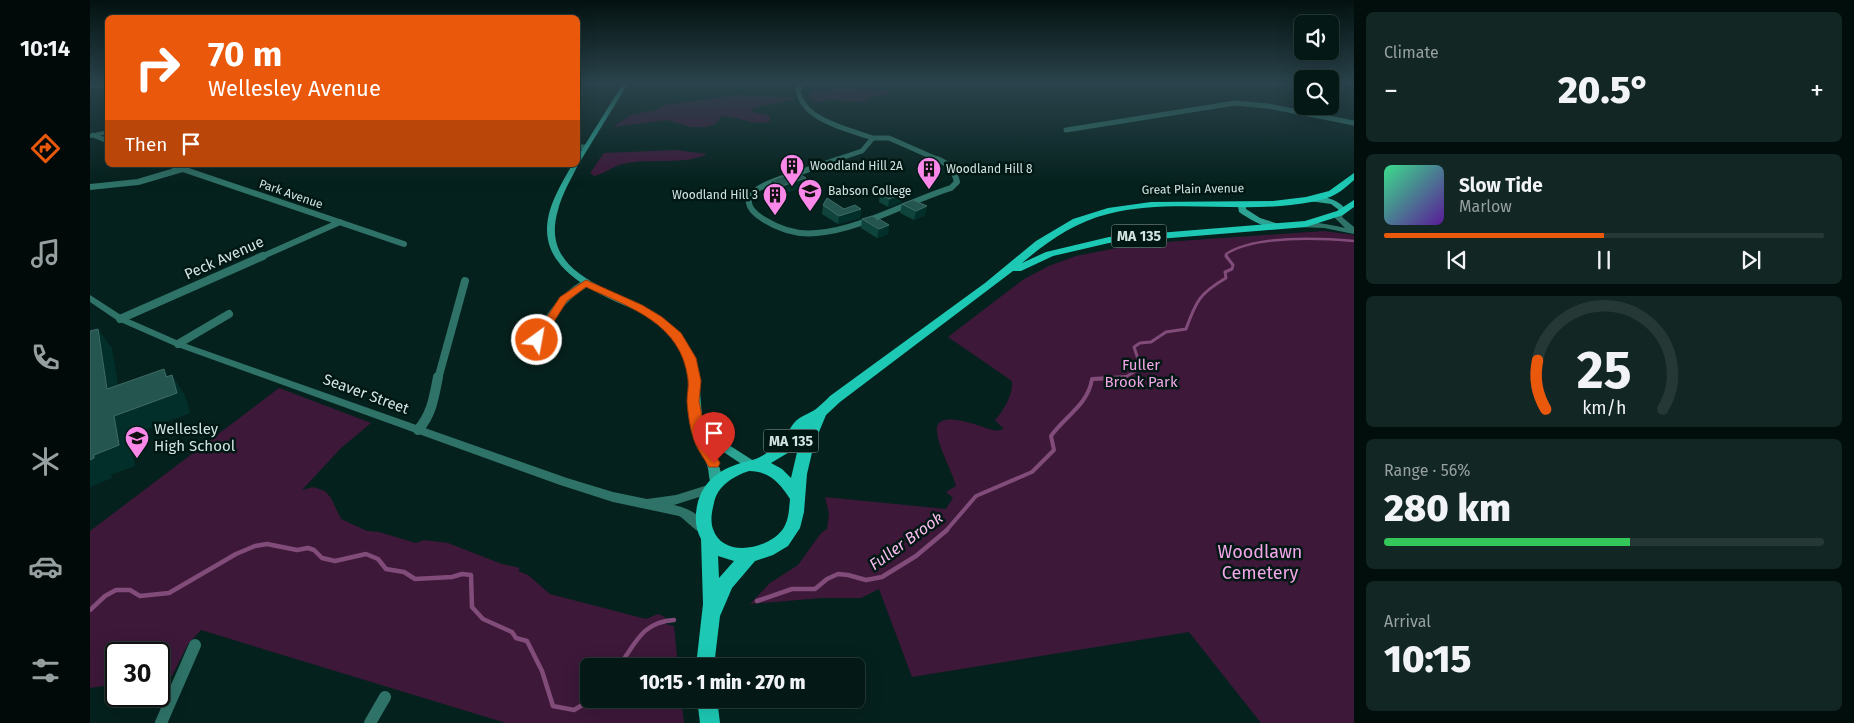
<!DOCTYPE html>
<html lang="en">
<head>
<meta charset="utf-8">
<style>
	body { margin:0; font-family:"Fira Sans",sans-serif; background:#122623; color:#f1f3f6; height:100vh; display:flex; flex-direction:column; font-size:19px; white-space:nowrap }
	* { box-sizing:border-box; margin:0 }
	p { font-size:16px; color:#97a0a1 }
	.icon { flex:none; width:28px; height:28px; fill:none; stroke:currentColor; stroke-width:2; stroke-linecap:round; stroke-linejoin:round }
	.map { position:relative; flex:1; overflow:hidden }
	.drawer { display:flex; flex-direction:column; gap:12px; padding:12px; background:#020e0c; width:500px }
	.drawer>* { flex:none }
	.guide { position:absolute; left:15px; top:15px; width:475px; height:152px; border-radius:8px; box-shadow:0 5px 20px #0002,0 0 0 1px #253835; background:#ea580c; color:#fff; overflow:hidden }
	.tools { position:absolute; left:1204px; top:15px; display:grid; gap:10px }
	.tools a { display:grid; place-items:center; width:45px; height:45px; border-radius:8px; background:#041916; box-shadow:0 5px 20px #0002,0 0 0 1px #253835; font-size:25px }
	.speed { position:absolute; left:15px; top:642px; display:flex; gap:10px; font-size:25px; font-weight:700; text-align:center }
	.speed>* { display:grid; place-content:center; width:65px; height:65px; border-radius:50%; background:#041916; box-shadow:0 5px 20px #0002,0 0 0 1px #253835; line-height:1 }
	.speed .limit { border:2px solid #111; border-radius:8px; background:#fff; color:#111 }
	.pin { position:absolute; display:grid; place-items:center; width:42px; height:42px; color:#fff; margin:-51px -21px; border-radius:50% 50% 50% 0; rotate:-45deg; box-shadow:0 0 5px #0007 }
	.pin .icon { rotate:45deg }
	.me { position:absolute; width:55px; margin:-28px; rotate:32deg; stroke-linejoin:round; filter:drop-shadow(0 0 4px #0008) }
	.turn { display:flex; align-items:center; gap:18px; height:105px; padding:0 20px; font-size:22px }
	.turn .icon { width:65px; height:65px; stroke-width:2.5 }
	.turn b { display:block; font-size:35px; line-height:42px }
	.then { display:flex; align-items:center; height:48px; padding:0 20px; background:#0003; gap:10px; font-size:19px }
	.big { font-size:38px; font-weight:800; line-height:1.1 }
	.drawer .card { flex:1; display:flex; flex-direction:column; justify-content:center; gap:8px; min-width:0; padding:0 18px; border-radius:8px; background:#122623 }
	.drawer .dial { align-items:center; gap:0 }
	.dial svg { height:130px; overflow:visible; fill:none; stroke:#253835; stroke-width:7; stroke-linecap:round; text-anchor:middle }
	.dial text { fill:#f1f3f6; stroke:none }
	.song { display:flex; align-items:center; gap:15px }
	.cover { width:60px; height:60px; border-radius:8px; background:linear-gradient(135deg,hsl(150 70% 55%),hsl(270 70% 35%)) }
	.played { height:5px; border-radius:2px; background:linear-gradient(90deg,#ea580c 50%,#253835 50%) }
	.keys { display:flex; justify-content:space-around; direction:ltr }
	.heat { display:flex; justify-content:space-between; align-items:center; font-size:28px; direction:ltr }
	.charge { height:8px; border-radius:4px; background:linear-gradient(90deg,#34c759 56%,#253835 0) }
	.trip { position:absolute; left:490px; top:658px; width:285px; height:50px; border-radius:8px; background:#041916; box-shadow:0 5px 20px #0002,0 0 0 1px #253835; font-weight:800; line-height:50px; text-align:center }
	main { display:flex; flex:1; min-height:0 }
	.dock { display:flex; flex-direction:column; width:90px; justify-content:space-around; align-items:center; background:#020a09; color:#97a0a1 }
	.dock .icon { width:35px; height:35px }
	.dock .on { color:#ea580c }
	.dock b { font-size:22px; color:#f1f3f6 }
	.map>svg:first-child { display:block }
	.green { fill:#3d1839 }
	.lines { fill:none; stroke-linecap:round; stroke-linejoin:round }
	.stream-far3 { stroke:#814c79; stroke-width:2.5 }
	.stream-far2 { stroke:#814c79; stroke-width:3 }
	.stream-far1 { stroke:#814c79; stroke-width:4 }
	.stream { stroke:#814c79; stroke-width:4.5 }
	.minor-far4 { stroke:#2f7267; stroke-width:5 }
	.minor-far3 { stroke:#2f7267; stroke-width:6 }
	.minor-far2 { stroke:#2f7267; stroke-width:8 }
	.minor-far1 { stroke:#2f7267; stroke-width:10 }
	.minor { stroke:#2f7267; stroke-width:12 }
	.tertiary { fill:#2f7267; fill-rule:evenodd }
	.secondary { fill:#2ca393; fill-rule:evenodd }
	.primary { fill:#1dc9b4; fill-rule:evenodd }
	.wall { fill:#0f443d }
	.shaded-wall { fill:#022f29 }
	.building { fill:#24554f; stroke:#3f6b66 }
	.route { fill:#ea580c; stroke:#983908 }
	.labels { text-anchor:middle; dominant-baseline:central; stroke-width:5; stroke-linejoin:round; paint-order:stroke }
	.far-poi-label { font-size:12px; fill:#d3e3e0; stroke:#001814; text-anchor:start }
	.far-street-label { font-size:12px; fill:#d3e3e0; stroke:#001814 }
	.shield { fill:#001814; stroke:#94a6a3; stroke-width:1 }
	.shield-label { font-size:14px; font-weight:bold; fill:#d3e3e0 }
	.street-label { font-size:15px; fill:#d3e3e0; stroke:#001814 }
	.park-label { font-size:15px; fill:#f3a6e7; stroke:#001814 }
	.poi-label { font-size:15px; fill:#d3e3e0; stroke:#001814; text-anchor:start }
	.water-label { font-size:16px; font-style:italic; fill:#fbbcf0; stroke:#001814 }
	.near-park-label { font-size:18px; fill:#f3a6e7; stroke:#001814 }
</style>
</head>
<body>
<main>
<nav class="dock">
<b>10:14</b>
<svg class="icon on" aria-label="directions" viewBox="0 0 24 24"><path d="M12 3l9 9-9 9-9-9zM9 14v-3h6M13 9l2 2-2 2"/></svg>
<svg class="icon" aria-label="music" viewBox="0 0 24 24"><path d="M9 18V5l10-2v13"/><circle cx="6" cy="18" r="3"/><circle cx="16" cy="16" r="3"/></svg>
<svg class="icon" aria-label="phone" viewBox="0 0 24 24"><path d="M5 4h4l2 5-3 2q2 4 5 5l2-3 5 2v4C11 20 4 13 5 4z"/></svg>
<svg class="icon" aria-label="climate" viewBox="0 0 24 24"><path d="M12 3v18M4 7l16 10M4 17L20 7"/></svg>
<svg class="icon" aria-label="car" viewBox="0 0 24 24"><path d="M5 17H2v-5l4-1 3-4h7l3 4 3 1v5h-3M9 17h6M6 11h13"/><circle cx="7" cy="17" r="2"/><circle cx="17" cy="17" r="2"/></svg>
<svg class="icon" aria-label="filters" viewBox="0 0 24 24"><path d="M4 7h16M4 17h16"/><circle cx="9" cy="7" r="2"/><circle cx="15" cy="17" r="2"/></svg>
</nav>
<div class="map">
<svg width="1264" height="723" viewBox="0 0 1264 723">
	<rect width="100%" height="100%" fill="#05211d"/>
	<path class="green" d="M748,88L793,89L800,92L799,94L775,99L777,103L742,100L725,103L719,95L721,91Z
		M648,95L707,98L663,108L661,110L663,112L680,116V121C664,127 650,116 632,116L625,124L617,127H601L577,120L523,127L541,115L566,110L574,105Z
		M585,150L617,154C595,166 554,157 529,165C520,168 514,174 504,176L500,173L514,153Z
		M1234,231L1264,235V723H1171L1099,632L822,677L789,589L771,598H732L660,604L680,583L708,565L731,533L737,529L739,514L735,497L856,509L863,498L856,492L866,486C861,468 849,450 847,432C843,406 894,428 903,430C907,431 910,430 914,429L905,420C914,410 923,395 922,381L858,337L934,279L959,266L986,256L1047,244Z
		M189,388L281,423L251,448L212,490L223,487L235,491L241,498L251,519L277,531L289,532L326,543L334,540L358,543L412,564L430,568L428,571L438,575L460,594L556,619L568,614L575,617L576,624L584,626L588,666H499V699H591L594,723H416L111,630L98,644L82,676L69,678V654H26V684L0,688V531Z"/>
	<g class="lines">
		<path class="stream-far3" d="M1137,257L1136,254C1165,235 1230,238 1264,241"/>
		<path class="stream-far2" d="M1004,379H1023
			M1032,379L1051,368L1044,347L1050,343L1061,342L1076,332L1096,329C1106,301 1110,293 1136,278L1135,272L1142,269L1143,265L1136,256"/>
		<path class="stream-far1" d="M855,532L886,496L942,472L964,450L961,436C975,416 998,405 1002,379L1036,377"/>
		<path class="stream" d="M667,601L702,589H725L737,579L748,574L758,575L776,580L792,577L826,556L857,530
			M0,610L15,596L26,590H40L50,596L79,593L146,554L165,546L177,544L207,550L218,548L224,550L232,558L245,561L276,554L288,559L296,569L314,572L325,579L362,577L372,574L381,575L382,607L393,619L422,632L426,638L437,641L452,671L463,706L484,710L502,699
			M529,666C546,643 552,622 584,620"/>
		<path class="minor-far4" d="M716,82L708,89C711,120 758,129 783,138
			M0,86H18
			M976,130L1145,103L1178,106L1264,123
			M3,135L18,141
			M488,147H495
			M745,160L772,151L783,138H799L849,160"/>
		<path class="minor-far3" d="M749,159C734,164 720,169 705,174C686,180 634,194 673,219C689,229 708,235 727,233C769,230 819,201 861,188L867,182C864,169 859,164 847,159
			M81,165L314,244
			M0,187L48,182L92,169
			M171,257L250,222"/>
		<path class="minor-far2" d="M30,319L173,256
			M88,344L139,314
			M437,355C453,327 467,300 496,283
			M348,379L375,281"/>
		<path class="minor-far1" d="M328,430C342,414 344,397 348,377"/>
		<path class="minor" d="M71,723L105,645
			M280,723L295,697"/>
		<path class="tertiary" d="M18,130V134L0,138V134Z
			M1247,211H1253L1254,213L1252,217L1264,227V234L1234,228L1209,227L1205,225C1215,219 1243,225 1255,228L1244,217Z
			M0,295L34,317L91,342L477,478L523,492L557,499L586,495L621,484L625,486L627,489L625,492L584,505C599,508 613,516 620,530L619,534C609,537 599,522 589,516L523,502L470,485L85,346L28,321L0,302Z"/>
		<path class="secondary" d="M534,82H539L491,160L488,162V156Z
			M488,164V165C481,179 472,194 468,210C448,277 528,289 569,316C580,323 588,331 596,342C612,365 609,396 613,423L631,440L667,463L669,466L667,469L663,470L659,469L617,441C621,454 637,472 630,486L626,488L622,486C619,481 619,474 618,468C613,452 605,444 602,425C598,399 602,371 589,347C577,324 551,312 529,303C489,285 445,260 460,210C465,194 474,179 482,165Z
			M1219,197C1233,195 1249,199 1257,211L1253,213L1241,204L1219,201Z
			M1156,202L1160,204L1156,207V209L1170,218L1192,225V229C1177,230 1161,220 1149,212L1148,206Z"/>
		<path class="primary" d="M1264,173V180C1258,185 1252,191 1246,194C1234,201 1215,203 1201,205C1141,212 1077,199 1018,214C985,222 958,241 932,263L956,252L1019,237L1215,221L1247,211L1264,200V207L1253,215L1216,227L1019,243L963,256L931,271H923L750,402L736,415L724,444L717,474L714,512L710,528L698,546L683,555L665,561L642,588L630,616L624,666H606L613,604L611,539C605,528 605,517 607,506C613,477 636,466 662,460C671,458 681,450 688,445C696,440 698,430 704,423C710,416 719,414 726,409C731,405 736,400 740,396L895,283L946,241L983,219L1018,208L1061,202L1183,201L1216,197L1239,191ZM715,429L709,444L701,478L692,469L681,463L701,451ZM659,471C679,471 690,483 700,499C699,509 699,520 693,529C679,549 633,559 623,529C620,520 622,511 624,503C627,486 644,476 659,471ZM628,556L644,561L629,578Z
			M607,699H627L630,723H610Z"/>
	</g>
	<path class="wall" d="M682,180L715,186L691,195L681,188Z
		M790,194L811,202L798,207L789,202Z
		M812,204L835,215L824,220L810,213Z
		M733,205L754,209H771L770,218L748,224L732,214Z
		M772,219L787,220L798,234L787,238L771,228Z"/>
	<path class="shaded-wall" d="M716,178L715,186L691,195L692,186Z
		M813,193L811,202L798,207L799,199Z
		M837,206L835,215L824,220L826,211Z
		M771,209L770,218L748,224L749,216Z
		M799,225L798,234L787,238L789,229Z
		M8,329L22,348L32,409L17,389Z
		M74,369L84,383L82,375L95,395L100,413L40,436L45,466L21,475L22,478L0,487V460L4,455L24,416L76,377Z"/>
	<path class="building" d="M706,172L716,178L692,186L682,180Z
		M804,189L813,193L799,199L790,194Z
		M737,198L754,209L765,205L771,209L749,216L733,205Z
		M823,200L837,206L826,211L812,204Z
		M782,216L787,219L786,220L789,219L799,225L789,229L772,219Z
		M8,329L17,389L74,369L76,377L82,375L87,393L24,416L29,445L4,455V458L0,460V331Z"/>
	<linearGradient id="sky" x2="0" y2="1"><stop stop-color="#031210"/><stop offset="0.45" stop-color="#2a434c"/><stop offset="1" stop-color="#2a434c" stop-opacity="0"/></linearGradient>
	<rect width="1264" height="184" fill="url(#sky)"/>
	<path class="route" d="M496,280L552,305L572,317L591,333L606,358L611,381L609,401L617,440L630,463L628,467H619C614,458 607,449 604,440C600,429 598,414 597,402C597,394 599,387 598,379C591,323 541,308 496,287L477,301L451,342H443L442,340L470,297Z"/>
	<defs>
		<symbol id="building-pin" viewBox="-11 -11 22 30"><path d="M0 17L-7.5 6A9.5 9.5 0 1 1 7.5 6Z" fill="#f988e9" stroke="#001814"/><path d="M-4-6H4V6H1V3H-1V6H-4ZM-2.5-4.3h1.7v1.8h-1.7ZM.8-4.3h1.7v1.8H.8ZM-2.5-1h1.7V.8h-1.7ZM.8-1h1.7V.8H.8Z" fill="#111"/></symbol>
		<symbol id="university-pin" viewBox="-11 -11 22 30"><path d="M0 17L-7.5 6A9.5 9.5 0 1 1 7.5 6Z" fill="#f988e9" stroke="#001814"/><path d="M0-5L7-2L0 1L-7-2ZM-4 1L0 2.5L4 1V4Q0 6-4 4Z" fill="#111"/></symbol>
		<symbol id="school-pin" viewBox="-11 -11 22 30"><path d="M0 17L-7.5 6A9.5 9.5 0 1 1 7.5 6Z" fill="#f988e9" stroke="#001814"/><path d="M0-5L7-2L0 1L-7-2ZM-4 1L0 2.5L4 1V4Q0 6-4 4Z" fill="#111"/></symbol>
	</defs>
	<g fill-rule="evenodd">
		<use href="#building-pin" x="688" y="152" width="28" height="38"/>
		<use href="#building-pin" x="825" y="155" width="28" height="38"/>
		<use href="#university-pin" x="706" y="177" width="28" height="38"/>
		<use href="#building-pin" x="671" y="181" width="28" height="38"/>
		<use href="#school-pin" x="33" y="424" width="28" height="38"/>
	</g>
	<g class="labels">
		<g class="far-poi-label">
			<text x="720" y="166">Woodland Hill 2A</text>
			<text x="856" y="169">Woodland Hill 8</text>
			<text x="738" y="191">Babson College</text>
			<text x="668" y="195" text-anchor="end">Woodland Hill 3</text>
		</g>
		<g class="far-street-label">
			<text transform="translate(1103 189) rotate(-1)">Great Plain Avenue</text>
			<text transform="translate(201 194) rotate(19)">Park Avenue</text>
		</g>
		<g class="shield">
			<rect x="1021.5" y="224.5" width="55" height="23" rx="4"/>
			<rect x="673.5" y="429.5" width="55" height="23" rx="4"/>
		</g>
		<g class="shield-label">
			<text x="1049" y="236">MA 135</text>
			<text x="701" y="441">MA 135</text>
		</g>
		<g class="street-label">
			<text transform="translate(134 258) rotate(-24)">Peck Avenue</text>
			<text transform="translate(276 394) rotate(20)">Seaver Street</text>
		</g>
		<g class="park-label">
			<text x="1051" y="365">Fuller<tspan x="1051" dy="17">Brook Park</tspan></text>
		</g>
		<g class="poi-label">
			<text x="64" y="429">Wellesley<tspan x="64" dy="17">High School</tspan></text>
		</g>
		<g class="water-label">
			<text transform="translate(816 541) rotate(-36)">Fuller Brook</text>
		</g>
		<g class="near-park-label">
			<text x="1170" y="552">Woodlawn<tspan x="1170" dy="21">Cemetery</tspan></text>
		</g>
	</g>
</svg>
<div class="tools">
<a><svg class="icon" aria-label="sound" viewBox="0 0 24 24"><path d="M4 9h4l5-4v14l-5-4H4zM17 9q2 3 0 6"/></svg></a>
<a><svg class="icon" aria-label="search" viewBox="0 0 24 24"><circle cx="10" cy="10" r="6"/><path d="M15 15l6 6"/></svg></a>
</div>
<div class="speed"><div class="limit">30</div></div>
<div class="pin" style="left:624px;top:463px;background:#d93025"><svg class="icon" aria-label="arrive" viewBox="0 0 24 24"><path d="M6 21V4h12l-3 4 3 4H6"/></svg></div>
<svg class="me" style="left:447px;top:340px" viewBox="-20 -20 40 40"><circle r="17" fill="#ea580c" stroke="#fff" stroke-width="3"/><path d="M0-11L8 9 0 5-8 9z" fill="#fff"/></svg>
<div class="trip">10:15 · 1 min · 270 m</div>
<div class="guide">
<div class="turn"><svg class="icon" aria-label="right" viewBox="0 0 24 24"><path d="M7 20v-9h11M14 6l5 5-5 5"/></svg><div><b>70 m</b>Wellesley Avenue</div></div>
<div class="then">Then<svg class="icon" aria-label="arrive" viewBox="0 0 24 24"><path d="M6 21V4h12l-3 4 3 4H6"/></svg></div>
</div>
</div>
<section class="drawer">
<div class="card"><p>Climate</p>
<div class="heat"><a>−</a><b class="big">20.5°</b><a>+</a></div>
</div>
<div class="card">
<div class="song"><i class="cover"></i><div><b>Slow Tide</b><p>Marlow</p></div></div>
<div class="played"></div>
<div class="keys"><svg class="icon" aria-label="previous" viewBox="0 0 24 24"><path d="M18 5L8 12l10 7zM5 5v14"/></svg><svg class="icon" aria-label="pause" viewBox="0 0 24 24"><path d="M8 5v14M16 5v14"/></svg><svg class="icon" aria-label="next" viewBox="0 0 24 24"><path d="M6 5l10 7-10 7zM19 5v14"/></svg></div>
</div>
<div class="card dial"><svg viewBox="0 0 100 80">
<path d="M14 69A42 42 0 1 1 86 69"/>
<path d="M14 69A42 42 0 0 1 9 39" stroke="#ea580c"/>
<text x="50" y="56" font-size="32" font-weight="700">25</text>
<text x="50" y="72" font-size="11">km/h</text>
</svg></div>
<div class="card"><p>Range · 56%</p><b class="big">280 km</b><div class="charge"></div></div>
<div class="card"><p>Arrival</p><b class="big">10:15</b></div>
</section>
</main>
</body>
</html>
